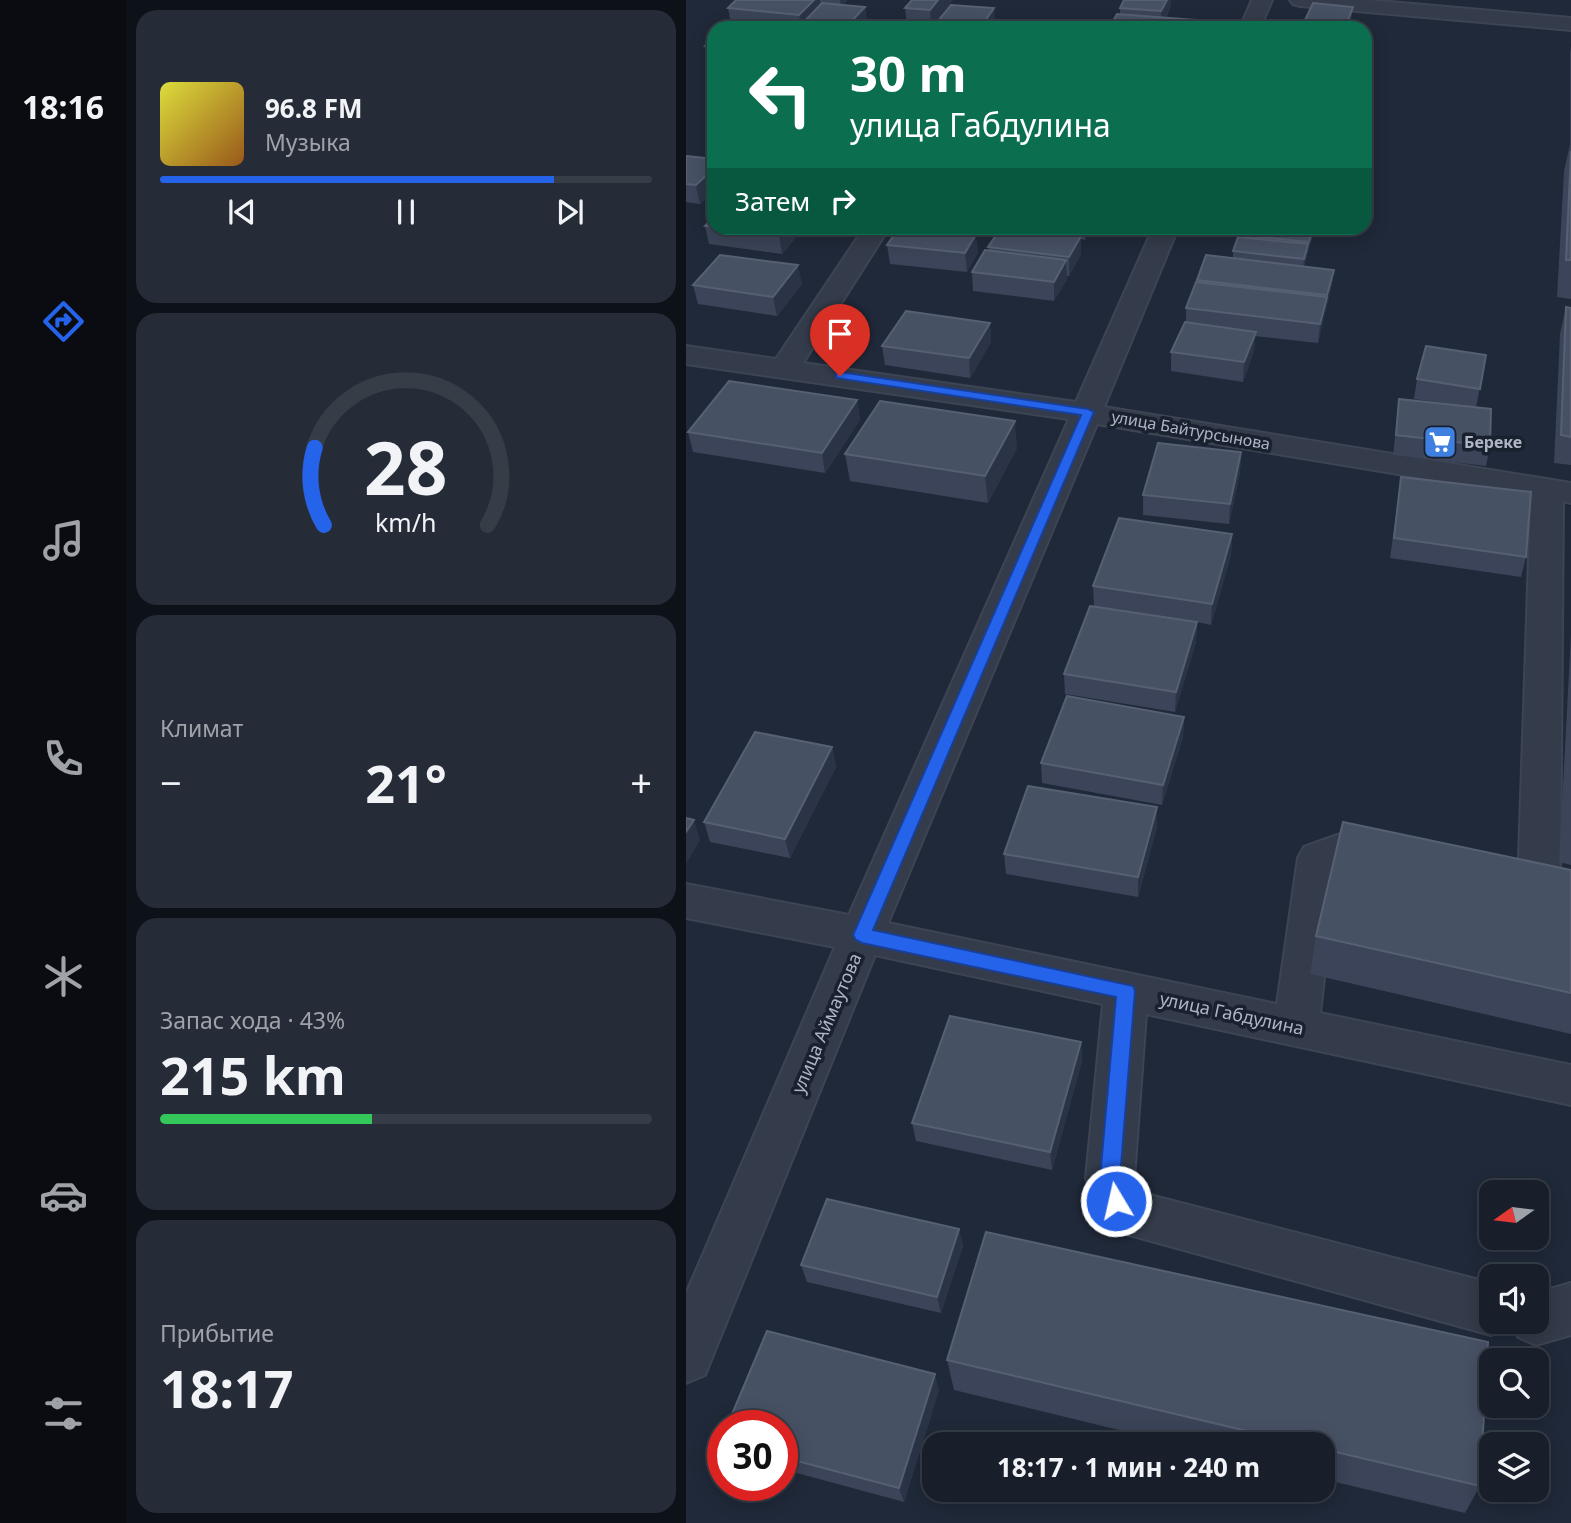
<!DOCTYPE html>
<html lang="ru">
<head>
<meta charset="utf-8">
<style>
	body { margin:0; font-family:"Noto Sans",sans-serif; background:#252c37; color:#f1f3f6; height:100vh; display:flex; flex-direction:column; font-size:26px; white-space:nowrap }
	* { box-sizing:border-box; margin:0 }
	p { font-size:23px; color:#9fa2a9 }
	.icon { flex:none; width:38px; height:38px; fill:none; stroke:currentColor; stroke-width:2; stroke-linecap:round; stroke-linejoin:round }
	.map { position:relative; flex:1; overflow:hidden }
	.side { display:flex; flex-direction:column; gap:10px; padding:10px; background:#0d1118; width:560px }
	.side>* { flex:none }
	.hud { position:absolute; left:21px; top:21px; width:665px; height:214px; border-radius:21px; box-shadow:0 4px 18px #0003,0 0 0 2px #363d47; background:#0b6e4f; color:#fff; overflow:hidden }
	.needle { width:46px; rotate:256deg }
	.controls { position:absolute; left:793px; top:1180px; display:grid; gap:14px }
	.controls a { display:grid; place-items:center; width:70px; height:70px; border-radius:14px; background:#181f2b; box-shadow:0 4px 18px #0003,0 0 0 2px #363d47; font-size:35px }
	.speed { position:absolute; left:21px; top:1410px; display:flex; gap:14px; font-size:35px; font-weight:700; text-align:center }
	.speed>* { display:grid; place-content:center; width:91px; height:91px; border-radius:50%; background:#181f2b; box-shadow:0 4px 18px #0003,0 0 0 2px #363d47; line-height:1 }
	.speed .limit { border:10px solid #d22; background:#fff; color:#111 }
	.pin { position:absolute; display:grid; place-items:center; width:60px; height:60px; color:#fff; margin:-72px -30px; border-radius:50% 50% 50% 0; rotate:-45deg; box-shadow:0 0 7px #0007 }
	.pin .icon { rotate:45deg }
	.me { position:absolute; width:77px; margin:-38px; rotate:351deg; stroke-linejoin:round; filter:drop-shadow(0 0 5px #0008) }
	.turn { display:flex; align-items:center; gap:24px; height:147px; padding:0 28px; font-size:32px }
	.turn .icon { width:91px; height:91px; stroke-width:2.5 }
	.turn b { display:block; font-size:49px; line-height:60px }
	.then { display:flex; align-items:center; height:66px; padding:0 28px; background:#0003; gap:14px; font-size:26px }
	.big { font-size:52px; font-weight:700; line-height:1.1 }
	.side .widget { flex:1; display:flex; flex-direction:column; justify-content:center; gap:10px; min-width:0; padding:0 24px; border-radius:21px; background:#252c37 }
	.side .dial { align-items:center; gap:0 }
	.dial svg { height:182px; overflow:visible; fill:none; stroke:#363d47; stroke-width:7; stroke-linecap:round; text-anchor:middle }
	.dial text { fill:#f1f3f6; stroke:none }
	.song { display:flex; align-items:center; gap:21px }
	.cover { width:84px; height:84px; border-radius:10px; background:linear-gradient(135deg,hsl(60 70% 55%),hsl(30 70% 35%)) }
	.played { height:7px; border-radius:4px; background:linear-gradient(90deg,#2563eb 80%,#363d47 80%) }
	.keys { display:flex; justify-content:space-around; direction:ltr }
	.heat { display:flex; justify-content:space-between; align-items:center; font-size:38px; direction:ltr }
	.charge { height:10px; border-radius:5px; background:linear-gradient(90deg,#34c759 43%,#363d47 0) }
	.trip { position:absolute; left:236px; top:1432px; width:413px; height:70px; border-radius:21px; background:#181f2b; box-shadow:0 4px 18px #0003,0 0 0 2px #363d47; font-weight:700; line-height:70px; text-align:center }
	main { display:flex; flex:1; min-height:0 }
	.tab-bar { display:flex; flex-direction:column; width:126px; justify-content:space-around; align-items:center; background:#0a0c11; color:#9fa2a9 }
	.tab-bar .icon { width:49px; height:49px }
	.tab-bar .on { color:#2563eb }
	.tab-bar b { font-size:32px; color:#f1f3f6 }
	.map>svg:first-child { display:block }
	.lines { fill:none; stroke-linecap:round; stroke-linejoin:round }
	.minor-casing { stroke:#3d4453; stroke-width:4 }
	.minor { fill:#343b4a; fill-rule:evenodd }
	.wall { fill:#3b4458 }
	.shaded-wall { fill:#2b3447 }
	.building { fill:#475164; stroke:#576073; stroke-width:2 }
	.route { fill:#2563eb; stroke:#184099; stroke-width:2 }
	.labels { text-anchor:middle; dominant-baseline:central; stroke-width:7; stroke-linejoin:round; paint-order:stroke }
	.far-street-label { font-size:16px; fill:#aeb5c6; stroke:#19202e }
	.far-poi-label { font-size:16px; font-weight:bold; fill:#aeb5c6; stroke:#19202e; text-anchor:start }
	.street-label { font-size:18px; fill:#aeb5c6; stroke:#19202e }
</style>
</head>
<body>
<main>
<nav class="tab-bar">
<b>18:16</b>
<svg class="icon on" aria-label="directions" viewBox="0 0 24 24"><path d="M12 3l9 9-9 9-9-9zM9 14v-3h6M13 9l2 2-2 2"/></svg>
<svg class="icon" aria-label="music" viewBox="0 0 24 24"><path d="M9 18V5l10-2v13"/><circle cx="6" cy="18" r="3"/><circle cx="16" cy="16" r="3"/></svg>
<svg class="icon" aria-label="phone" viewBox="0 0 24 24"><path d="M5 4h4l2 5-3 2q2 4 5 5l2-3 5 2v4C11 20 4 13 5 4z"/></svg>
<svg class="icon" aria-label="climate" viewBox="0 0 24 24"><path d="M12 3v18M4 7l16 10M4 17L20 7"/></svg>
<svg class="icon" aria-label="car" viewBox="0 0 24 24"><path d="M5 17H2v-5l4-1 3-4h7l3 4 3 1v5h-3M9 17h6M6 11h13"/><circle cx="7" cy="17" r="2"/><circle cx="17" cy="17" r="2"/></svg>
<svg class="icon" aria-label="filters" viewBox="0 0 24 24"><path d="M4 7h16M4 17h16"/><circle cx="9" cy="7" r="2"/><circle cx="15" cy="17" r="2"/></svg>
</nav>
<section class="side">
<div class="widget">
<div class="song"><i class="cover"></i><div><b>96.8 FM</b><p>Музыка</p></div></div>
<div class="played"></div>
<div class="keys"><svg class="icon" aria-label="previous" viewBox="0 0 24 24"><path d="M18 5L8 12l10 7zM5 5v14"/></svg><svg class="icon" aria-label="pause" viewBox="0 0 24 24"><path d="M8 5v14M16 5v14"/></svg><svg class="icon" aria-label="next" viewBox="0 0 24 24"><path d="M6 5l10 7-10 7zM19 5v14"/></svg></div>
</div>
<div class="widget dial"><svg viewBox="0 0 100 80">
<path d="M14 69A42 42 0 1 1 86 69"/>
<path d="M14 69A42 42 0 0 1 10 35" stroke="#2563eb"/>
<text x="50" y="56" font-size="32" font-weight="700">28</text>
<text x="50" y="72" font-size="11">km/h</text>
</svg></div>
<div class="widget"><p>Климат</p>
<div class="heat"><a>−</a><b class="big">21°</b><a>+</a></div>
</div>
<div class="widget"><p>Запас хода · 43%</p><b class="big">215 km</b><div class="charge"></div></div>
<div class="widget"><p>Прибытие</p><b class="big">18:17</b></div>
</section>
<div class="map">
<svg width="885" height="1523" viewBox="0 0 885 1523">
	<rect width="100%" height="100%" fill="#202939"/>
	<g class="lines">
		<defs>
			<path id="minor" d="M566,0H586L574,28H554Z
				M604,0H682L885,18V30L614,6L607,4Z
				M178,228H203L117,363L390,402L467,228H492L418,407L885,483V503L877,501L874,888L868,900L853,904L838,900L832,888L845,496L411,424L202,923L591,1004L612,858L618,847L660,832L716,844L722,855L716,866C693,874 673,860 651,867L634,1013L885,1065V1105L460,1014L448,1178L451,1187L468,1196L805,1283V1321H850V1293L885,1283V1335L850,1345L832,1337L825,1322L823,1327L805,1335L440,1234L413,1217L400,1178L417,1004L189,955L19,1375L0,1383V1294L149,947L0,918V884L163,915L383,419L0,364V346L90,359Z"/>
		</defs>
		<use href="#minor" class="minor-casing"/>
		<use href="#minor" class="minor"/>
	</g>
	<path class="wall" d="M50,0H161L157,5L179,7L181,23L176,28H81L45,24L42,8Z
		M226,0H267L245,27L221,25L219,8Z
		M438,0H485L484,8L480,18L434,14V8Z
		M619,20L665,23L663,28H619Z
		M28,36V64L23,63L19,46Z
		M885,46V299L871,297L878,171L884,144V53Z
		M0,156L28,159V190L14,204L0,202Z
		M28,216V228H118L96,254L23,244L19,226Z
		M315,228H405L399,240L395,239V254L383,276H381V279L368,301L287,291L286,272L303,250L302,247Z
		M553,235L626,238L618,266L648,270L645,288L632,343L569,336L568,351L557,382L485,371V352L500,322V308L511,280L547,258V251Z
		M201,245L292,252L281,272L204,264Z
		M116,284L91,316L12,304L7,285Z
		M880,307L885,308V465L868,463L874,334Z
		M304,323L305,342L284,378L199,365L196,346Z
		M800,355L790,408L804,446L800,466L707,455L713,399L778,406L728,399L731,379Z
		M171,400L174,420L139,473L7,452L2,432Z
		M331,448L302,503L164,481L159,454Z
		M555,452L554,472L543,524L457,515V495Z
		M715,477L840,557L835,577L704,558Z
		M546,534L545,555L525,625L511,622L510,642L489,712L379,694L378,674L408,606L407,586Z
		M885,634V865L873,862Z
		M498,717L497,737L476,805L356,783L355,763Z
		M146,747L150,767L104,858L24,842L18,822Z
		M471,807V827L452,897L320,874L318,854Z
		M885,870V1034L624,974L630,936Z
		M395,1042L396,1061L366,1170L230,1141L226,1123Z
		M273,1229L277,1246L255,1313L121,1282L115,1265Z
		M300,1232L802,1342L794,1486L779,1513L637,1479V1444H491L268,1390L261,1360Z
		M253,1390L218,1502L96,1469V1426Z"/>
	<path class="shaded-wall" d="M128,0H134L135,11L115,25L113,15Z
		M154,0H161L155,7Z
		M252,0H267L245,27L244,10Z
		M481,0H485L484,8L475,27V11Z
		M179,7L181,23L176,28H159Z
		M667,7L665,23L663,28H660L661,23Z
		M308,8L310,28H294Z
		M28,168V190L14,204L10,185Z
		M99,228H118L96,254L93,235Z
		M398,228H405L399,240Z
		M627,228L626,238L622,252L623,242Z
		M290,234L292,252L281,272L279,253Z
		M395,236V254L383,276V257Z
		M622,244L621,254L617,268L618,259Z
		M380,260L381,279L368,301V282Z
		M112,265L116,284L91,316L87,297Z
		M648,270L645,288L632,343L634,324Z
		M304,323L305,342L284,378L283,358Z
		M570,332L568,351L557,382L558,362Z
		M171,400L174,420L139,473L136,453Z
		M329,421L331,448L302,503L299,476Z
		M555,452L554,472L543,524L544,504Z
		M546,534L545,555L525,625L526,604Z
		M511,622L510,642L489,712L490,692Z
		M498,717L497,737L476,805L477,785Z
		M146,747L150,767L104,858L99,839Z
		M471,807V827L452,897V877Z
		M8,820L14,840L0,864V832Z
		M395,1042L396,1061L366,1170L364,1152Z
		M273,1229L277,1246L255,1313L251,1297Z
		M249,1374L253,1390L218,1502L213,1488Z"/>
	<path class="building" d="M50,0H128L113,15L42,8Z
		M226,0H252L244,10L219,8Z
		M438,0H481L475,11L434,8Z
		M136,3L179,7L159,28H143L115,25Z
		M627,3L667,7L661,23L619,20Z
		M265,5L308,8L294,28H246Z
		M431,14L522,21L519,28H423Z
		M36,26L60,28H34Z
		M28,36V47L19,46Z
		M885,151V260H880Z
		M0,156L28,159V168L10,185L0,184Z
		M28,216V227L19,226Z
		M33,228H99L93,235Z
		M213,228H229L290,234L279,253L201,245Z
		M315,228H327L395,236L383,257L302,247Z
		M556,228H627L623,242L553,235Z
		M552,237L622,244L618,259L547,251Z
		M299,250L380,260L368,282L286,272Z
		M34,255L112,265L87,297L7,285Z
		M520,255L648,270L641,295L511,280Z
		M510,282L641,297L634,324L500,308Z
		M880,307L885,308V437L875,435Z
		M220,311L304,323L283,358L196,346Z
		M499,322L570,332L558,362L485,352Z
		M740,346L800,355L794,389L731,379Z
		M43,381L171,400L136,453L2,432Z
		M713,399L805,409L804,446L710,435Z
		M194,401L329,421L299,476L159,454Z
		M472,443L555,452L544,504L457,495Z
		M715,477L845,492L840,557L708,538Z
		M433,518L546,534L526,604L407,586Z
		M404,606L511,622L490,692L378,674Z
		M381,696L498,717L477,785L355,763Z
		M69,732L146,747L99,839L18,822Z
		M342,786L471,807L452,877L318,854Z
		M0,818L8,820L0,832Z
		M657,822L885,870V993L630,936Z
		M264,1016L395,1042L364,1152L226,1123Z
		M141,1199L273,1229L251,1297L115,1265Z
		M300,1232L802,1342L794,1486L637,1449V1444H616L261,1360Z
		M81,1331L249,1374L213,1488L96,1457V1426H41Z"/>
	<path class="route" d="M154,372L402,409L408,412L187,930L447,986L449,991L434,1178L441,1201L438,1208L430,1211L423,1208L414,1178L430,997L176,943L170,940L167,935L395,415L150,378V373Z"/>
	<defs>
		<symbol id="supermarket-square" viewBox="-11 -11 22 22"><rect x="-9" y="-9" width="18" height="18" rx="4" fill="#3f7fe0" stroke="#19202e"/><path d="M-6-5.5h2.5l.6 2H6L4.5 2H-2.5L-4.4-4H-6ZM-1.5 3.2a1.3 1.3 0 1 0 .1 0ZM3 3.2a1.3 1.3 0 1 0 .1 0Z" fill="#fff"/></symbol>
	</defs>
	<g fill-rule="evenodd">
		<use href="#supermarket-square" x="735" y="423" width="38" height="38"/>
	</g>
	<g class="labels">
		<g class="far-street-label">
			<text transform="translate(505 430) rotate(10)">улица Байтурсынова</text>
		</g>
		<g class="far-poi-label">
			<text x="778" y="442">Береке</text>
		</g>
		<g class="street-label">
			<text transform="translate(546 1013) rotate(12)">улица Габдулина</text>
			<text transform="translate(140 1023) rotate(-67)">улица Аймаутова</text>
		</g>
	</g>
</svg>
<div class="controls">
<a><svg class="needle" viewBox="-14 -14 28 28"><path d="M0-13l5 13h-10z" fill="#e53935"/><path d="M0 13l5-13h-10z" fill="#9fa2a9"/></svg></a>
<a><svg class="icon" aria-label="sound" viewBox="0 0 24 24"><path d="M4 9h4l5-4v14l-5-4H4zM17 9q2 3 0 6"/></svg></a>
<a><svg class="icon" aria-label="search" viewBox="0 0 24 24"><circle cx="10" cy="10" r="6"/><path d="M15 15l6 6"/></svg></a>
<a><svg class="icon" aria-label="layers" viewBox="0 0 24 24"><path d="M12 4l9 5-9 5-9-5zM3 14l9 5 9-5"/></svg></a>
</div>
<div class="speed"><div class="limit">30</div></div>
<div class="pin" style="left:154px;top:376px;background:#d93025"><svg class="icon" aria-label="arrive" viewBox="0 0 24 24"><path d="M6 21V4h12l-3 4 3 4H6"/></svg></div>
<svg class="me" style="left:430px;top:1201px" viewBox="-20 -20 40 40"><circle r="17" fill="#2563eb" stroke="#fff" stroke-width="3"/><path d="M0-11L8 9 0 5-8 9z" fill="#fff"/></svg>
<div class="trip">18:17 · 1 мин · 240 m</div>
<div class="hud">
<div class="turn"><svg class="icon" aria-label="left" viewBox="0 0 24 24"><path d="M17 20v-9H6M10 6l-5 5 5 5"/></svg><div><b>30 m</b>улица Габдулина</div></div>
<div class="then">Затем<svg class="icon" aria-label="right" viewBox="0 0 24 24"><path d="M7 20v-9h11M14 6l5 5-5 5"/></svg></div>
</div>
</div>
</main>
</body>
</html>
